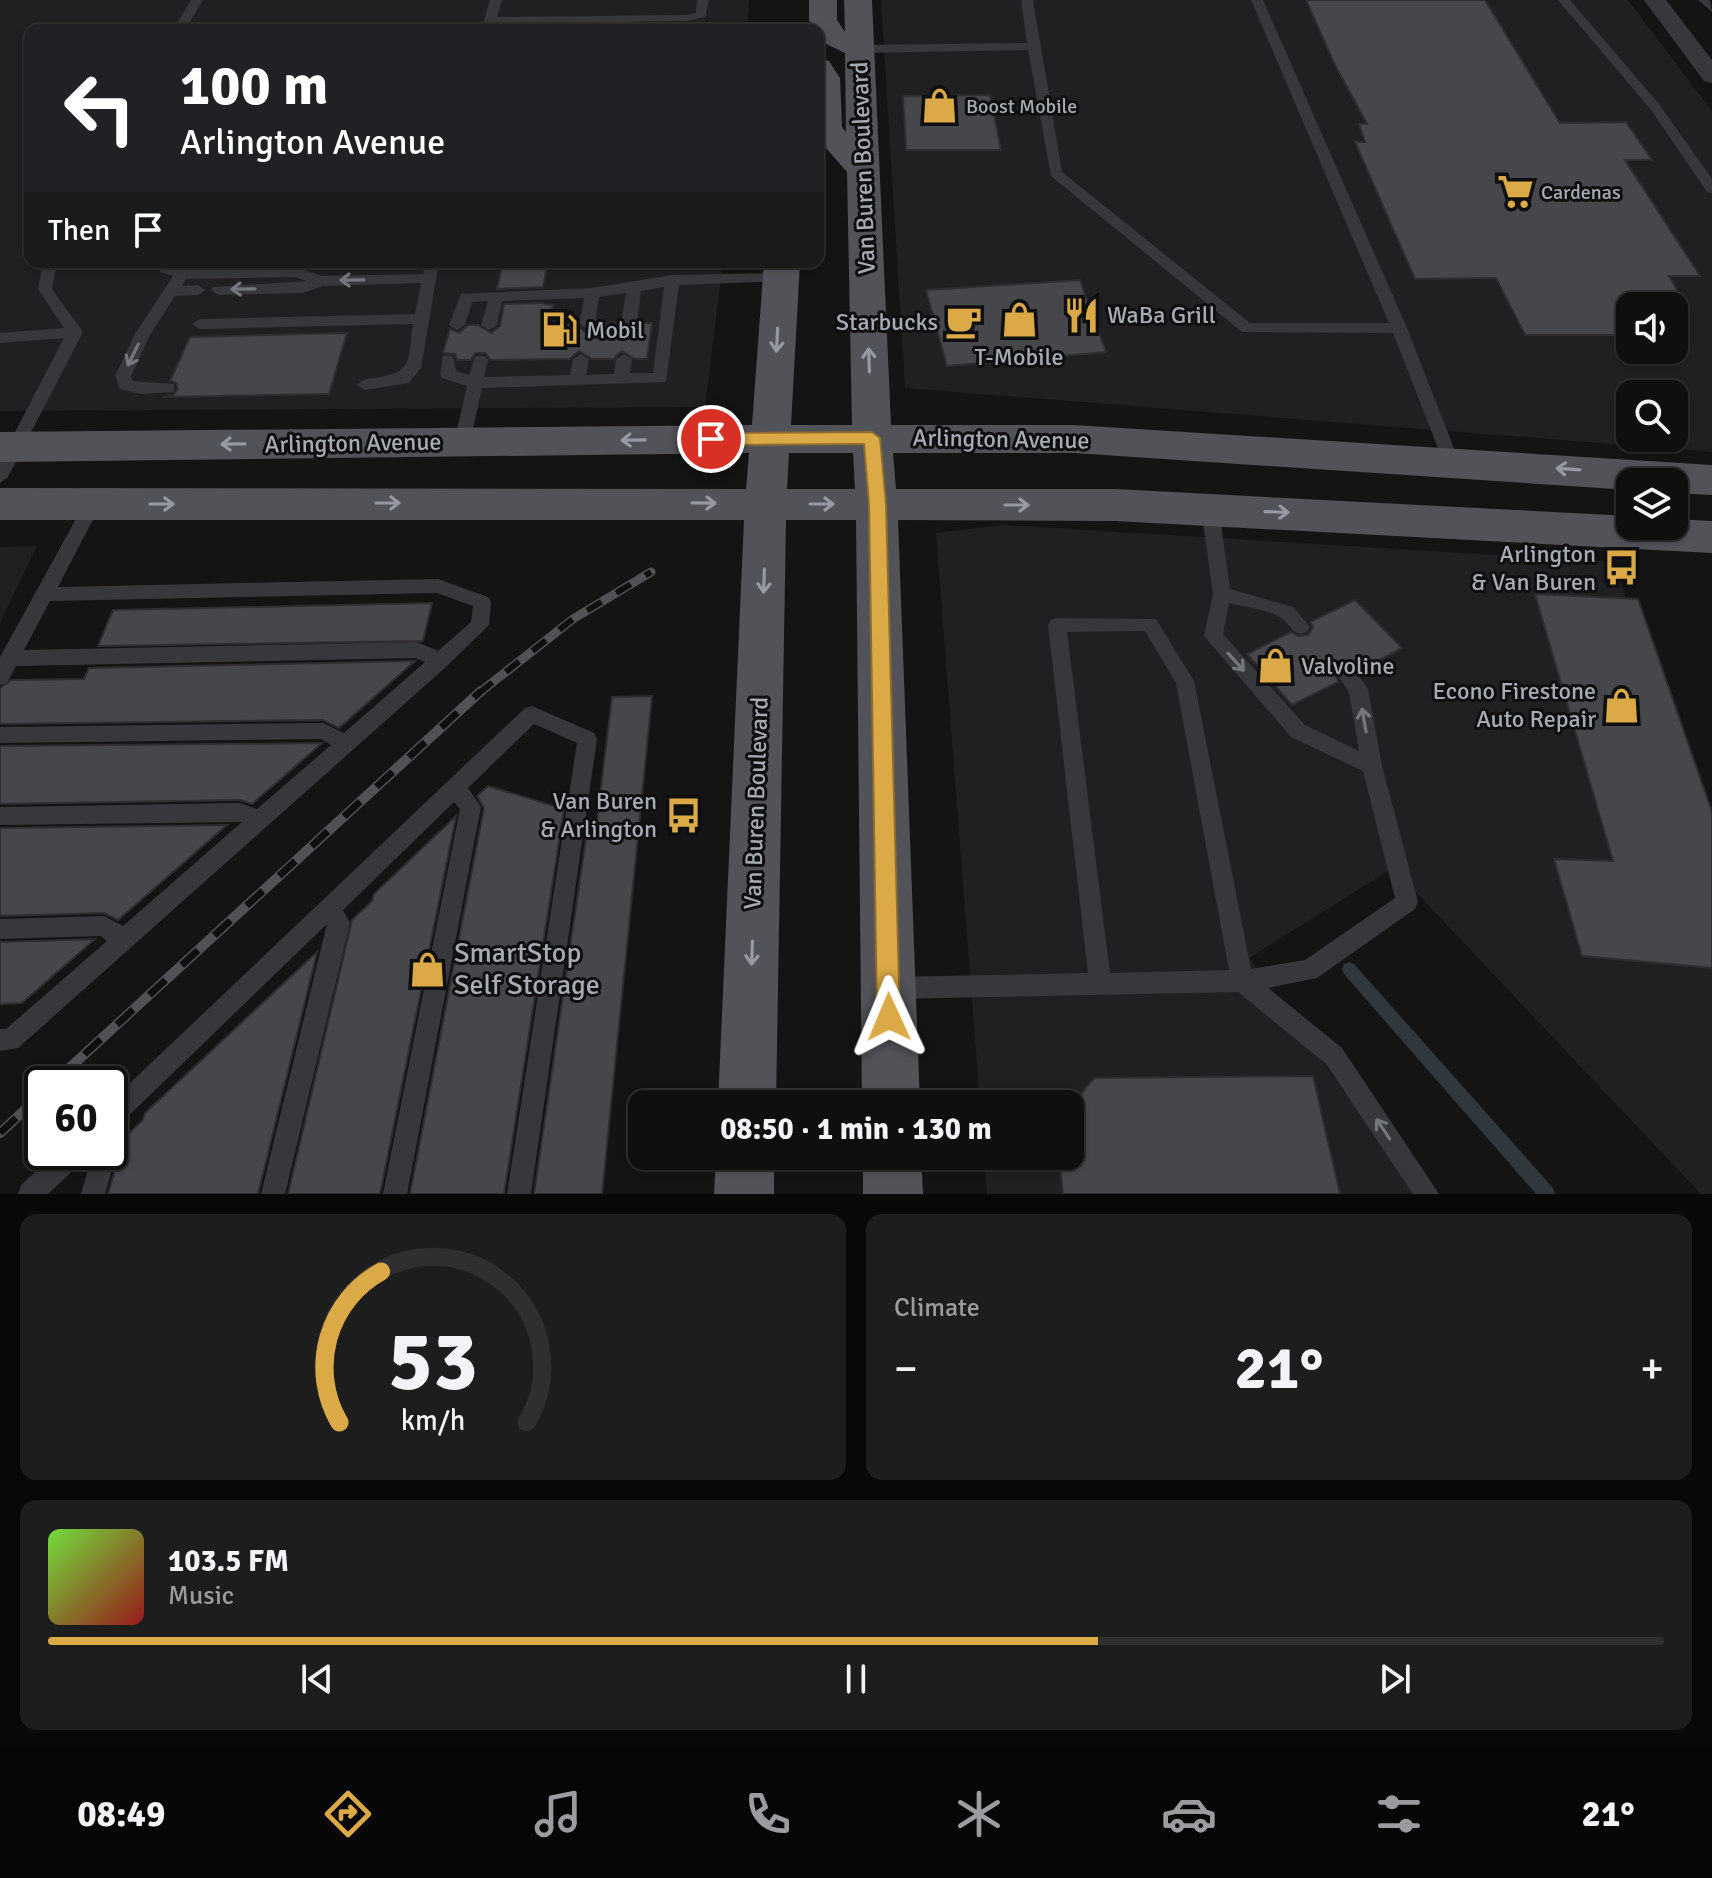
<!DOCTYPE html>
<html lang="en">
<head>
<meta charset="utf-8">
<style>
	body { margin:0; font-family:Signika,sans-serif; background:#1d1d1e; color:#f1f3f6; height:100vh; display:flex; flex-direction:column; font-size:30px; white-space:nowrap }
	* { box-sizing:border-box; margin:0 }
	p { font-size:26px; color:#9b9c9f }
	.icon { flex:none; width:44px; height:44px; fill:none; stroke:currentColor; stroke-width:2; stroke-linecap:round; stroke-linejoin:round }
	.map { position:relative; height:1194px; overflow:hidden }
	.details { display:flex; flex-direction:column; gap:20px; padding:20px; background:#080809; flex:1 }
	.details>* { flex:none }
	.banner { position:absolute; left:24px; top:24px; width:800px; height:244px; border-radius:16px; box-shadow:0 2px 6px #0004,0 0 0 2px #2f2f30; background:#202124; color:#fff; overflow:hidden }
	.fabs { position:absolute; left:1616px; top:292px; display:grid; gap:16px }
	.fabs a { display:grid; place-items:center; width:72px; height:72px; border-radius:16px; background:#0f0f10; box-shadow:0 2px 6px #0004,0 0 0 2px #2f2f30; font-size:40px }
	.speed { position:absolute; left:24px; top:1066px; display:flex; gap:16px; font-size:40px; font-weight:700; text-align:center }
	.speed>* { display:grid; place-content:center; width:104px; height:104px; border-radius:50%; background:#0f0f10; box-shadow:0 2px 6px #0004,0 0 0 2px #2f2f30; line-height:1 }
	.speed .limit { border:4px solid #111; border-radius:12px; background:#fff; color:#111 }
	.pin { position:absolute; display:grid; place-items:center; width:68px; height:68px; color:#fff; margin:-34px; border:4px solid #fff; border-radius:50%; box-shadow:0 2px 8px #0007 }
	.me { position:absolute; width:88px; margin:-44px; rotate:359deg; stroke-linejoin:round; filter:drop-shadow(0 0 6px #0008) }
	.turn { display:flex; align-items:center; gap:28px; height:168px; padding:0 24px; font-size:36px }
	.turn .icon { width:104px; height:104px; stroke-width:2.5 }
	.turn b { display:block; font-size:56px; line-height:68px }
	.then { display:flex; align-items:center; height:76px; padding:0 24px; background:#0003; gap:16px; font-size:30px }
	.big { font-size:60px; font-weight:700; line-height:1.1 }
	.details .tile { flex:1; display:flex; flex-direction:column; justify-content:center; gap:12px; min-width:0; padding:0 28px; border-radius:16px; background:#1d1d1e }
	.details .dial { align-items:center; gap:0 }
	.dial svg { height:208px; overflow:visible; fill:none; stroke:#2f2f30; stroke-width:7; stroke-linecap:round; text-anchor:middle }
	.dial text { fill:#f1f3f6; stroke:none }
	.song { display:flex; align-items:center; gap:24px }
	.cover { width:96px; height:96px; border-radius:12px; background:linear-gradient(135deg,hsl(100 70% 55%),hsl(0 70% 35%)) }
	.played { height:8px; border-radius:4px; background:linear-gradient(90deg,#dbaa46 65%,#2f2f30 65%) }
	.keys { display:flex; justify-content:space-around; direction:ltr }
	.heat { display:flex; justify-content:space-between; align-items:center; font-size:44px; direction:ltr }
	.details .tiles { flex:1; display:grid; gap:20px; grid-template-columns:1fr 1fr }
	.tile:last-child { grid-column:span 2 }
	.trip { position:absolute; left:628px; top:1090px; width:456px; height:80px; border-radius:16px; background:#0f0f10; box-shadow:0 2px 6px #0004,0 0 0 2px #2f2f30; font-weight:700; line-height:80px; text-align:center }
	.menu { display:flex; height:128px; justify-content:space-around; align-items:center; background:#060606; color:#9b9c9f }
	.menu .icon { width:56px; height:56px }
	.menu .active { color:#dbaa46 }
	.menu b { font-size:36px; color:#f1f3f6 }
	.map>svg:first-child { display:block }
	.built { fill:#202022; fill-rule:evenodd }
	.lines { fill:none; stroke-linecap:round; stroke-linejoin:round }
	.stream { fill:#30383e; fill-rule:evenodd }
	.building { fill:#46474a; stroke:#2e2e31; stroke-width:2 }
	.service { fill:#37383b; fill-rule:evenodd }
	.minor { fill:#37383b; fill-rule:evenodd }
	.primary { fill:#515358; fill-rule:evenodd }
	.rail-far1-casing { stroke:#505256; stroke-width:9 }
	.rail-casing { stroke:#505256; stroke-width:10 }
	.rail-far1 { stroke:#0f0f10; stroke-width:6; stroke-dasharray:17; stroke-linecap:butt }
	.rail { stroke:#0f0f10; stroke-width:7; stroke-dasharray:22; stroke-linecap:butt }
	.oneway { stroke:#75777e }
	.oneway2 { stroke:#9699a2 }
	.route { fill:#dbaa46; stroke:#8e6e2e; stroke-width:2 }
	.labels { text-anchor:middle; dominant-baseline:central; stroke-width:6; stroke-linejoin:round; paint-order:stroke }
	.far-poi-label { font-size:20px; fill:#a7abb4; stroke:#0f0f10; text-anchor:start }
	.street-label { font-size:24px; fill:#a7abb4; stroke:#0f0f10 }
	.poi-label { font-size:24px; fill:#a7abb4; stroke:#0f0f10; text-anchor:end }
	.near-poi-label { font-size:28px; fill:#a7abb4; stroke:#0f0f10; text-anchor:start }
</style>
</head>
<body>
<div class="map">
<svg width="1712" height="1194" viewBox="0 0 1712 1194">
	<rect width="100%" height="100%" fill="#141415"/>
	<path class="built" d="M0,0H749L747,30H30V262H723L705,407L0,411Z
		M881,0H1628L1712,111V452L905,388ZM1630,306H1674V350H1630ZM1630,394H1674V438H1630Z
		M1002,525L1614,562L1712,857V1194H1701L1393,868L1249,958L1417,1194H987L984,1156H1070V1104H980L936,533Z
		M37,546L19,583L0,623V547Z"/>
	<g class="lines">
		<path class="stream" d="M1349,962L1354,964L1553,1188L1555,1194H1536L1344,974L1342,969L1344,964Z"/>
	</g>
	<path class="building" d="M1306,0H1485L1560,123L1626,122L1652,160H1625L1700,276H1669L1681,297L1630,298V335H1525L1496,278L1415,279L1355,142H1365L1359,124H1367L1335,65Z
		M990,95L1001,150H906L903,96Z
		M503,262H548L543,287L497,289Z
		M1080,280L1106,352L947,366L926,290Z
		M540,303L553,305L548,324H576L585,332L598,324L618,323L631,331L640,323H652L647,359H635L622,351L613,359H592L579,351L570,359L491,360L485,353H475L471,360H457L455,354L443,353L450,329L459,333L468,325H478L491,333L500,326L504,304Z
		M347,333L329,394L163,397L173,395L178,389L176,383L170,381L190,337Z
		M1535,594L1638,599L1712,812V968L1582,956L1554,859L1613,861Z
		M1355,600L1402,648L1359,671L1349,666L1340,668L1336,676L1338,682L1292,705L1247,654L1291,632L1298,636L1308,635L1313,627L1310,622Z
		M432,603L423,641L98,646L113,610Z
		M415,661L339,728L323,720L0,724V688L12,680L84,679L89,668Z
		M652,696L602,1194H534L589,818L597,821L612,697Z
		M322,743L252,804L240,800L0,804V746Z
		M488,786L564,809L504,1194H410L484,808L477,796Z
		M456,816L380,1194H288L352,920L372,901L374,894Z
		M227,825L118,920L104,913L0,916V828Z
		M95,939L22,1003L0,1004V942Z
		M317,952L258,1194H108L120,1153L116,1146L143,1120L145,1113Z
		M1313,1076L1340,1194H1063L1059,1156H1070V1107L1094,1078Z"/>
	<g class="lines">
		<path class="service" d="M191,0H203L185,30H173Z
			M490,0H502L497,17L686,15L696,13L697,0H709L705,17L686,21L495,24L493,30H481Z
			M1021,0H1033L1062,172L1250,323H1389L1251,0H1263L1407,328L1459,461L1457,465H1445L1443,461L1393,333L1242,332L1051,176L1028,50L860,53L854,49L860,45L1027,43Z
			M1558,0H1570L1659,104L1712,179V193L1707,192L1651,110Z
			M1698,0H1710L1712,12Z
			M43,262H57L52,289L83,332L8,477L0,483V461L64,338L0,343V333L64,328L38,289Z
			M153,262H168L183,269L296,267L322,276L423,274L425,262H439L421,368L409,383L403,384L365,390L357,385C362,380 366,379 374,378C415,372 407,361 413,324L200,329L192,324L200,319L415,314L421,283L323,286L303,293L218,295L211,290L213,287L307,281L295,277L186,279L182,286L198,285L205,290L198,295L175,296L150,335L131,376L133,381L173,384L175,388L173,392L140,394L120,389L115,376L135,334L173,276L161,272Z
			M781,273L788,278L786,281L679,285L666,382L482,388L470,442L462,448L454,442L467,386L442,378L440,374L443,356H453L456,371L469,375L475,356H485L488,360L484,377L570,375L573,359L581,354L589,359L586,375L614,374L616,359L624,354L632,359L630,373H653L664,287L641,291L637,323L629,328L621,323L626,293L599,297L595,324L587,329L579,324L584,298L502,301L497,325L489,330L481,325L488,301L472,302L465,325L457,330L449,325L461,294L592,288L672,275Z
			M93,498L101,504L58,587L438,579L488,597L491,602L489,625L447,666L18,1048L0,1051V1029H6L107,941L101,936L0,939V919L104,916L123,926L242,822L0,825V807L240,803L257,809L331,745L321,739L0,743V727L323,723L344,733L425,662L415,658L16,666L7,683L0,685V657L87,499ZM437,593L473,606L471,622L438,651L417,642L24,650L50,601Z
			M1210,503L1219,509L1230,589L1293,607L1310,627L1307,632C1292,638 1292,624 1281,618C1267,609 1244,607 1229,603L1223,634L1305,725L1359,751L1349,692L1339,677L1341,671L1348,669L1355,671L1368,689L1382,766L1418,902L1415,909L1317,978L1268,988L1342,1048L1439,1194H1413L1326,1064L1238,992L891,999L883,996L880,988L883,980L891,977L1088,973L1048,625L1051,620L1057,618L1156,619L1194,681L1251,969L1305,960L1395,898L1363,771L1291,737L1204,636L1213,594L1201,509ZM1145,631L1176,683L1229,970L1110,973L1067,632Z
			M532,706L594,733L597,739L531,1194H507L577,743L534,724L468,788L481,807L407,1194H383L460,809L454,802L343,910L350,923L285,1194H261L327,924L118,1126L110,1130V1102L525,708Z
			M110,1142L117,1152L105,1194H81L93,1152H110Z
			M57,1152H86L83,1161L48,1194H18L21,1185Z"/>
		<path class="minor" d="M1644,0H1666L1712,60V83L1704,81Z"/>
		<path class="primary" d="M809,0H837V20L845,32L844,0H872L891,425H1074L1712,465V495L1674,493V482H1630V490L1074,453H893L896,489H1115L1630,516V526H1674V519L1712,521V553L1115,521L898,520L920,1104H862L856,520H786L776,1104H718L744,520H0V488L746,489L749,453L0,462V432L752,425L764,262H800L791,425H852L847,172L818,139V58L829,61L840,78L842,127L846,132L845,53L818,40V30H813L809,20ZM789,453H853L855,489H787Z
			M716,1156H774V1194H714Z
			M863,1156H921L923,1194H863Z"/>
		<defs>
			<path id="rail-far1" d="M479,693L573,619L651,572"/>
			<path id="rail" d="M52,1084L481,691
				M0,1133L42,1094"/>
		</defs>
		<use href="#rail-far1" class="rail-far1-casing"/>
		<use href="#rail" class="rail-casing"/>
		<use href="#rail-far1" class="rail-far1"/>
		<use href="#rail" class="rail"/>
	</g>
	<defs><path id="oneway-shaft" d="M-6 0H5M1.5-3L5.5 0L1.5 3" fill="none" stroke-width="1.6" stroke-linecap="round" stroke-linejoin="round" transform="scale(2)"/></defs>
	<g class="oneway">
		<use href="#oneway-shaft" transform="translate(352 280) rotate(179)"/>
		<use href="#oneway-shaft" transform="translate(243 289) rotate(179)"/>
		<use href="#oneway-shaft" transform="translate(133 355) rotate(116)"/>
		<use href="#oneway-shaft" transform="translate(1236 662) rotate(48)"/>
		<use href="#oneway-shaft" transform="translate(1364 720) rotate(-100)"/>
		<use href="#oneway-shaft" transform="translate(1383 1129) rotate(-124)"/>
	</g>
	<g class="oneway2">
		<use href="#oneway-shaft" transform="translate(777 340) rotate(93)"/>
		<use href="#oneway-shaft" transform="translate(869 360) rotate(-92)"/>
		<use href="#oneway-shaft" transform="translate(633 440) rotate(179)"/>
		<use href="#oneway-shaft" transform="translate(233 444) rotate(179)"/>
		<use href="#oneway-shaft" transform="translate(1568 469) rotate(-176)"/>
		<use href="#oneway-shaft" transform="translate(388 503)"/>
		<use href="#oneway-shaft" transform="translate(704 503) rotate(1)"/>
		<use href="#oneway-shaft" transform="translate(162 504)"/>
		<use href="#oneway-shaft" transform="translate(822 504)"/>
		<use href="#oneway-shaft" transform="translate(1017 505)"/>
		<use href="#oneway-shaft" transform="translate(1277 512) rotate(2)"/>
		<use href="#oneway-shaft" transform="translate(764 581) rotate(92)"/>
		<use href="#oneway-shaft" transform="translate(752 953) rotate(92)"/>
	</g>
	<path class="route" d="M872,432L880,438L886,504L900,1017L897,1025L889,1029L881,1025L877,1017L869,504L864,444L711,445L703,439L711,433Z"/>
	<defs>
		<symbol id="shop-bare" viewBox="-9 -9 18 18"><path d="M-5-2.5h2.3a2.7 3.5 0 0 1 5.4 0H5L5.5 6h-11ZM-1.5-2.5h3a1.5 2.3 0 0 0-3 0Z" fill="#dbaa46" stroke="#0f0f10" stroke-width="2.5" paint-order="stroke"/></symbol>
		<symbol id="supermarket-bare" viewBox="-9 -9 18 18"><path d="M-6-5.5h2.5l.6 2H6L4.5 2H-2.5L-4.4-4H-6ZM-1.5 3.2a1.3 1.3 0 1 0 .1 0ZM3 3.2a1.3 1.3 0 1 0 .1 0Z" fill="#dbaa46" stroke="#0f0f10" stroke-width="2.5" paint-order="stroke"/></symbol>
		<symbol id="restaurant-bare" viewBox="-9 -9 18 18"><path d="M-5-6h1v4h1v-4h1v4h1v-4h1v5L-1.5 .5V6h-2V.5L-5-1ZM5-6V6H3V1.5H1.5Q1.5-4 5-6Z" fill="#dbaa46" stroke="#0f0f10" stroke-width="2.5" paint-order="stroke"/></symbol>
		<symbol id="cafe-bare" viewBox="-9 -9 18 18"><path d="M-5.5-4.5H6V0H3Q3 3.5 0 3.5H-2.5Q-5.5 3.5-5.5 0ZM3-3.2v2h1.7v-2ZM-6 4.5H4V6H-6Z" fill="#dbaa46" stroke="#0f0f10" stroke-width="2.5" paint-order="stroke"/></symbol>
		<symbol id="fuel-bare" viewBox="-9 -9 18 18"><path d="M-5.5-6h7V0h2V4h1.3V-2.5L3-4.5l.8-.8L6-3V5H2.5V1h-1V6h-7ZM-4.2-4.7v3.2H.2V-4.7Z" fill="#dbaa46" stroke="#0f0f10" stroke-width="2.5" paint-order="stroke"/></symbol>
		<symbol id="bus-bare" viewBox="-9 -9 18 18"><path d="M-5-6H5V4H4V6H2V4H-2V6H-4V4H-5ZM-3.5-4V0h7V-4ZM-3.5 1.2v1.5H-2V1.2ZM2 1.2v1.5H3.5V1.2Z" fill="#dbaa46" stroke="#0f0f10" stroke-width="2.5" paint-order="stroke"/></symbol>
	</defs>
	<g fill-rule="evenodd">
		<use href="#shop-bare" x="914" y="80" width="51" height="51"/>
		<use href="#supermarket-bare" x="1490" y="166" width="51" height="51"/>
		<use href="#restaurant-bare" x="1056" y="290" width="51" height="51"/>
		<use href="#shop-bare" x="994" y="294" width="51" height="51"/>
		<use href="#cafe-bare" x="938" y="296" width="51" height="51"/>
		<use href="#fuel-bare" x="534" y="304" width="51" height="51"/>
		<use href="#bus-bare" x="1596" y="542" width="51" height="51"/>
		<use href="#shop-bare" x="1250" y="640" width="51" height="51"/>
		<use href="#shop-bare" x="1596" y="680" width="51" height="51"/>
		<use href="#bus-bare" x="658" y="790" width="51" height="51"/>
		<use href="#shop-bare" x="402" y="944" width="51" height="51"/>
	</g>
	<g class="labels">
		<g class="far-poi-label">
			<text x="966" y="106">Boost Mobile</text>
			<text x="1541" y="192">Cardenas</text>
		</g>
		<g class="street-label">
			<text transform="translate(863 168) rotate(-92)">Van Buren Boulevard</text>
			<text transform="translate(1001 439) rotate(1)">Arlington Avenue</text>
			<text transform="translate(353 443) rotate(-1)">Arlington Avenue</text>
			<text transform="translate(756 803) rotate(-88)">Van Buren Boulevard</text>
		</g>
		<g class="poi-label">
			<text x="1107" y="315" text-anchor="start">WaBa Grill</text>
			<text x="938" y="322">Starbucks</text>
			<text x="586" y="330" text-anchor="start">Mobil</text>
			<text x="1019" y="357" text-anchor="middle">T-Mobile</text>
			<text x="1596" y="554">Arlington<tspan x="1596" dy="28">&amp; Van Buren</tspan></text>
			<text x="1301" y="666" text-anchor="start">Valvoline</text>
			<text x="1596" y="691">Econo Firestone<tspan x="1596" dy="28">Auto Repair</tspan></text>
			<text x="657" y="801">Van Buren<tspan x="657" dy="28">&amp; Arlington</tspan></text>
		</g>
		<g class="near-poi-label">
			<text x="454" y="953">SmartStop<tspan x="454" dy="32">Self Storage</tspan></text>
		</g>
	</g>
</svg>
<div class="fabs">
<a><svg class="icon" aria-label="sound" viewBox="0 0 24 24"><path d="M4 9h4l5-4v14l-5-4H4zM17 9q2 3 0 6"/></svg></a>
<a><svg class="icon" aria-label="search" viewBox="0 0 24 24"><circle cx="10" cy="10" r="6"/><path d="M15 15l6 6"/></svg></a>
<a><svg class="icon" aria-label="layers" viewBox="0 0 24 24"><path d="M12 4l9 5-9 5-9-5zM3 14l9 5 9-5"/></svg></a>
</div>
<div class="speed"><div class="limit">60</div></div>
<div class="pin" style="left:711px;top:439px;background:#d93025"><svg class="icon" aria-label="arrive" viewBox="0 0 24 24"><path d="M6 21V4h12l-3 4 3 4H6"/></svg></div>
<svg class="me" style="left:889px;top:1017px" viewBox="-20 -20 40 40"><path d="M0-17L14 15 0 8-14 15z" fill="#dbaa46" stroke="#fff" stroke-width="4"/></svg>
<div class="trip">08:50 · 1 min · 130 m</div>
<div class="banner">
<div class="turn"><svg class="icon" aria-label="left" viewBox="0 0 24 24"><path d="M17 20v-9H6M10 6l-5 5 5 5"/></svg><div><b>100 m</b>Arlington Avenue</div></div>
<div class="then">Then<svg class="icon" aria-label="arrive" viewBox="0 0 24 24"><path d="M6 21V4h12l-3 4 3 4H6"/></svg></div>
</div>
</div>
<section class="details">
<div class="tiles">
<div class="tile dial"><svg viewBox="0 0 100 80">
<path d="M14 69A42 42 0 1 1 86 69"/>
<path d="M14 69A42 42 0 0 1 30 11" stroke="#dbaa46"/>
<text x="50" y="56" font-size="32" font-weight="700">53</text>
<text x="50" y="72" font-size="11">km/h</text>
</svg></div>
<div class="tile"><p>Climate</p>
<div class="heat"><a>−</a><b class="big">21°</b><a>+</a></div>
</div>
<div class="tile">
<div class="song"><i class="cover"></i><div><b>103.5 FM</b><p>Music</p></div></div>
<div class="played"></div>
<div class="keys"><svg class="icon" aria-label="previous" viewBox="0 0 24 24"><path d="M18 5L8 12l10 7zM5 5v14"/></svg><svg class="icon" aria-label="pause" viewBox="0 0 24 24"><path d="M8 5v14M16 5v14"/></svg><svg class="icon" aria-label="next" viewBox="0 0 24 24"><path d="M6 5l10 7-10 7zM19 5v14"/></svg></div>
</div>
</div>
</section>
<nav class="menu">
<b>08:49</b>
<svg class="icon active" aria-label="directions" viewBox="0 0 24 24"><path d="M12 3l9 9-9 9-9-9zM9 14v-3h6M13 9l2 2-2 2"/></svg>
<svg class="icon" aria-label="music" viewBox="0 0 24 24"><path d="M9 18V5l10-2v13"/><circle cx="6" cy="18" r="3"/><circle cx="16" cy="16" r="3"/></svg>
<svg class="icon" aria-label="phone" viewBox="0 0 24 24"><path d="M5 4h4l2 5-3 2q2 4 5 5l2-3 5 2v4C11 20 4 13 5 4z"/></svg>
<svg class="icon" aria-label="climate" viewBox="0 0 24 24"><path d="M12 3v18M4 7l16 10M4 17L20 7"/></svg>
<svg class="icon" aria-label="car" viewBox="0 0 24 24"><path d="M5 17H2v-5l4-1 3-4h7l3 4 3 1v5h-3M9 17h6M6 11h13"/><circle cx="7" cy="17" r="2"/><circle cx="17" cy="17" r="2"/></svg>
<svg class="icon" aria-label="filters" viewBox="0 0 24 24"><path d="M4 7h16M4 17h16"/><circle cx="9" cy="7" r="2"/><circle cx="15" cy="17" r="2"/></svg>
<b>21°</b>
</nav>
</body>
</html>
